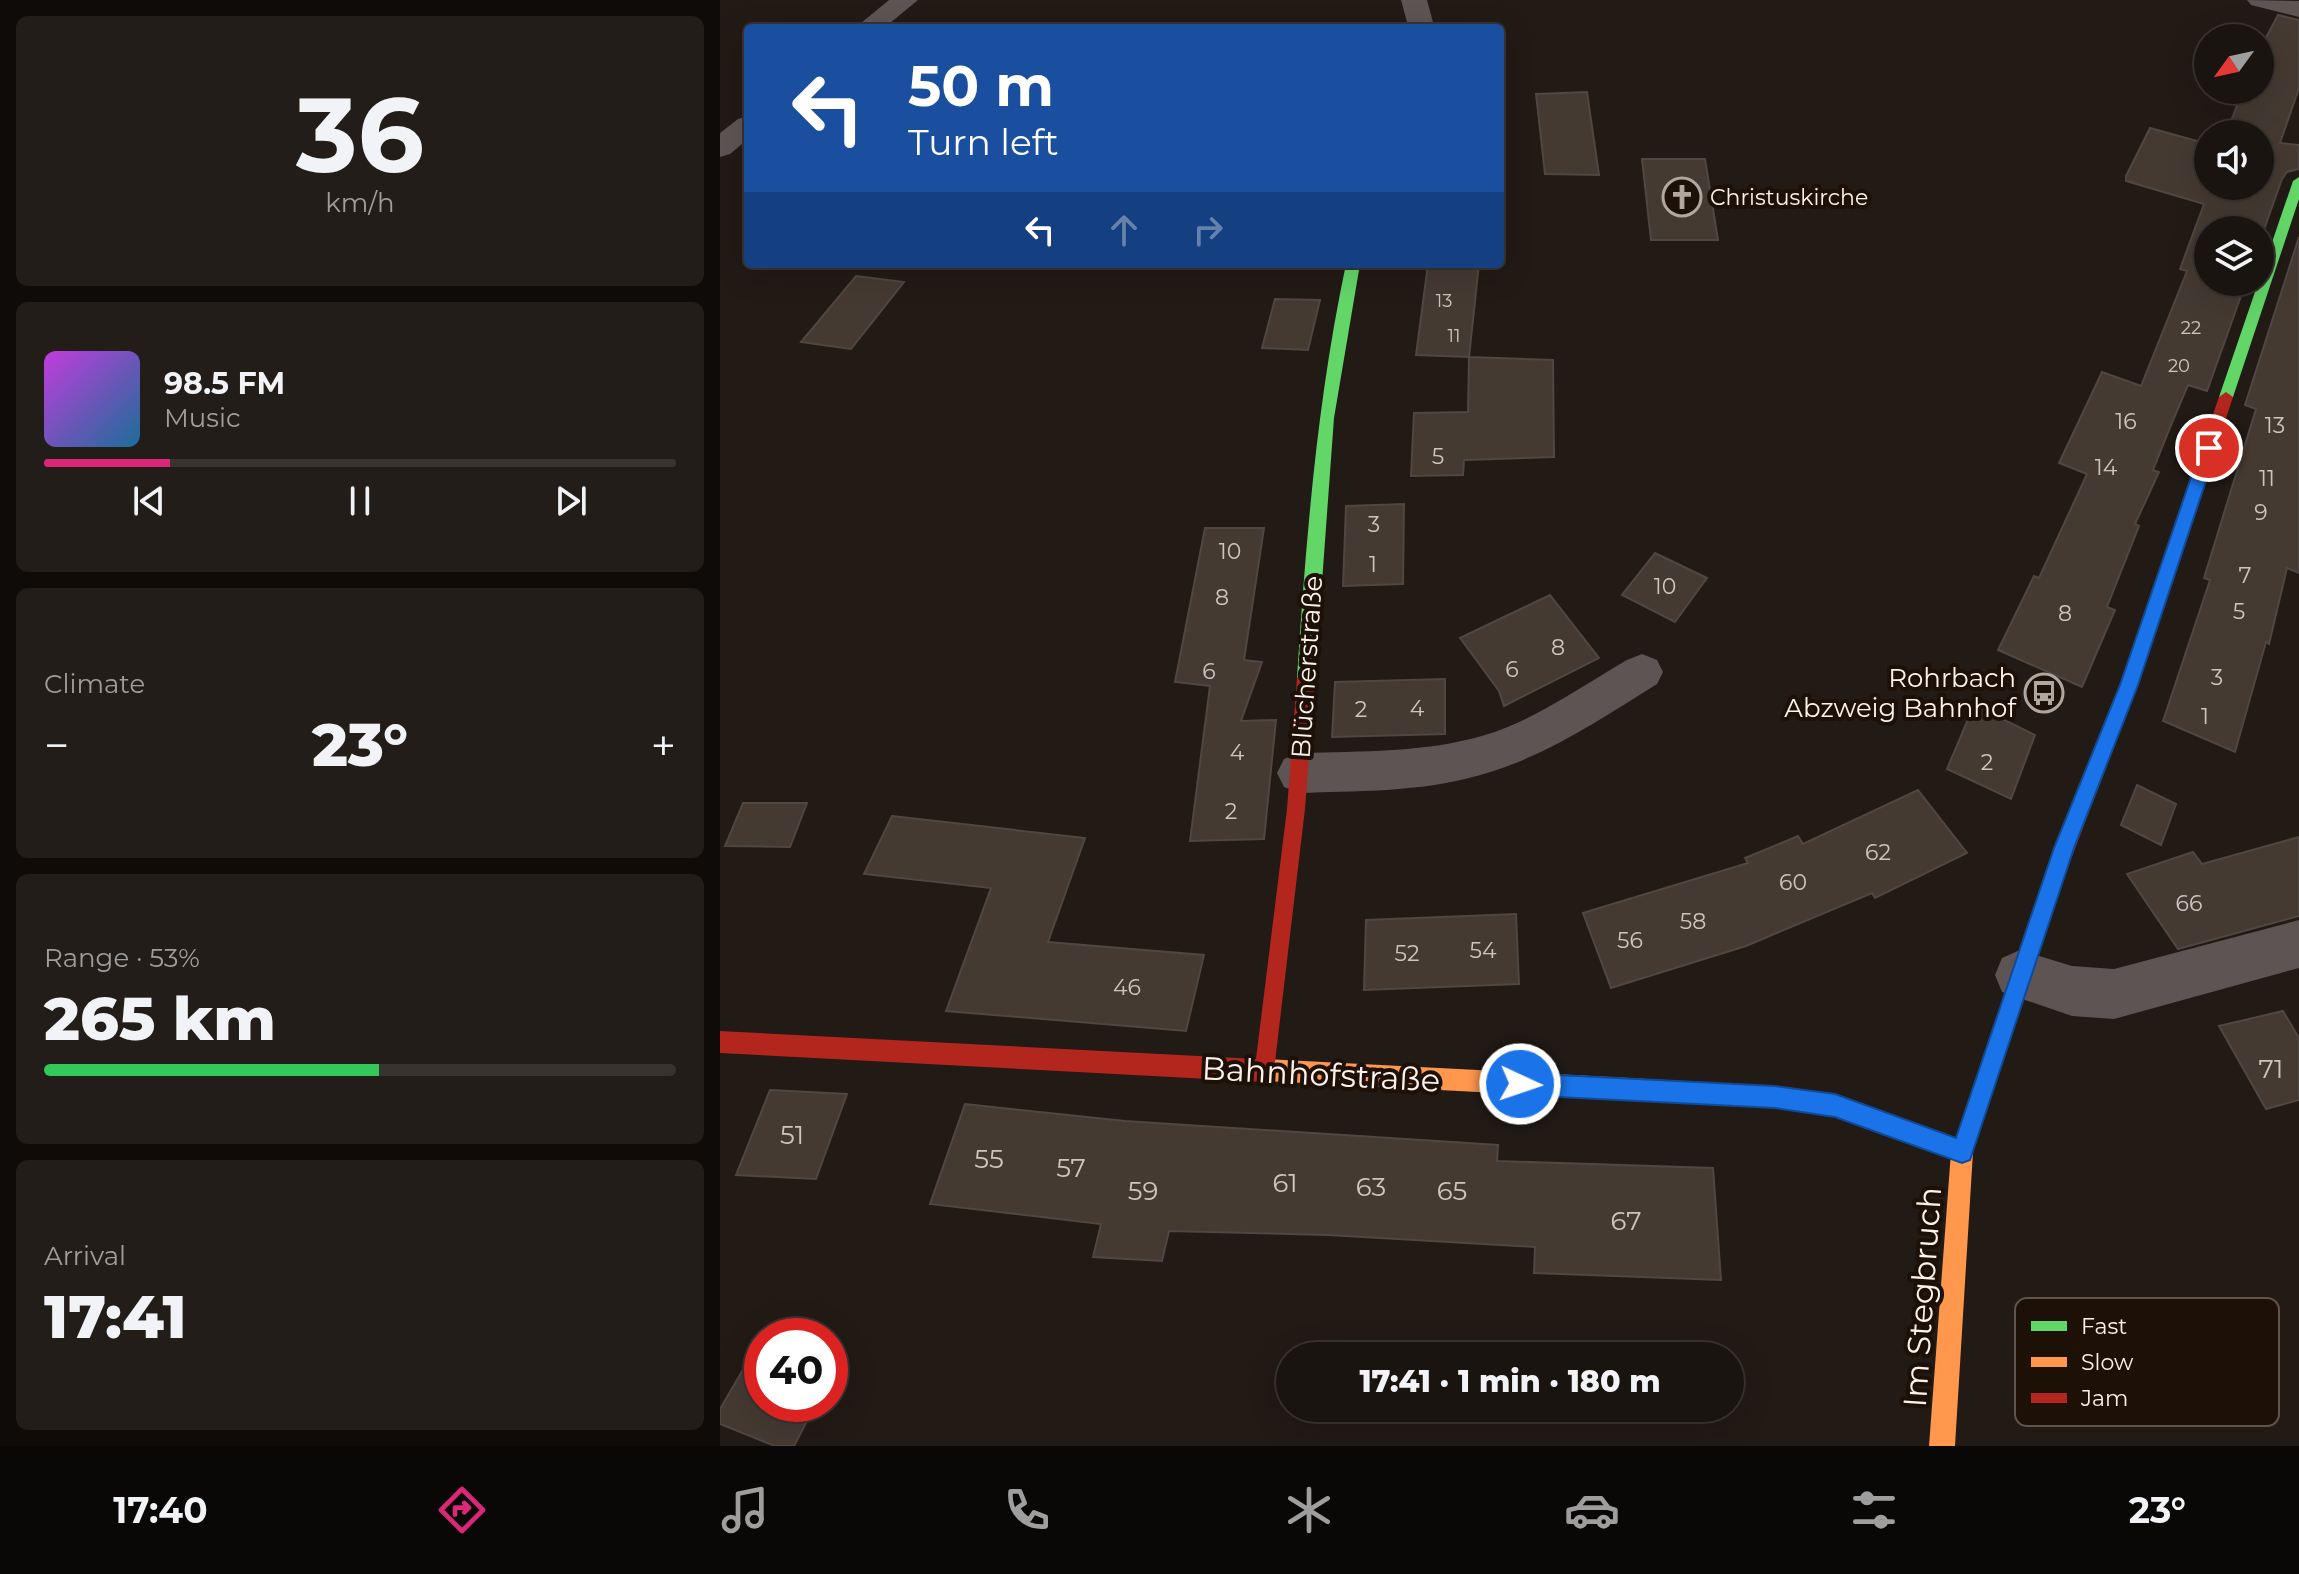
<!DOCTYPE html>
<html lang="en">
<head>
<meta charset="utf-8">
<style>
	body { margin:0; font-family:Montserrat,sans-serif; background:#221d19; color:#f1f3f6; height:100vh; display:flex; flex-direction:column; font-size:30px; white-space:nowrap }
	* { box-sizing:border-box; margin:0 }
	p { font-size:26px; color:#9f9e9f }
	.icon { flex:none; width:44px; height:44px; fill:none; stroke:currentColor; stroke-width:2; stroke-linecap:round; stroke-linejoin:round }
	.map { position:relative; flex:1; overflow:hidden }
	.drawer { display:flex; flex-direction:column; gap:16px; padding:16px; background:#0e0b09; width:720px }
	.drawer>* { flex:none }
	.top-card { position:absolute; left:24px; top:24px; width:760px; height:244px; border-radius:8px; box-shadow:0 8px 32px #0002,0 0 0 2px #373330; background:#1a4fa0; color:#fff; overflow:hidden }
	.needle { width:52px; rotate:237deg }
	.fabs { position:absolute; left:1474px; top:24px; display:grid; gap:16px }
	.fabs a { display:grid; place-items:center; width:80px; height:80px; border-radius:50%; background:#191410; box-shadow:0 8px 32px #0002,0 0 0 2px #373330; font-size:40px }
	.speed { position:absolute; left:24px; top:1318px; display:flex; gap:16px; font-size:40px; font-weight:700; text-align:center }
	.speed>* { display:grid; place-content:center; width:104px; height:104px; border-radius:50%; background:#191410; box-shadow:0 8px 32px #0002,0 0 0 2px #373330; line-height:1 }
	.speed .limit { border:12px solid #d22; background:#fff; color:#111 }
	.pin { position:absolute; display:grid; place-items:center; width:68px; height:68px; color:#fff; margin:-34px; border:4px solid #fff; border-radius:50%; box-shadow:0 2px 8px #0007 }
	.me { position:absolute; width:88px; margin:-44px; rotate:93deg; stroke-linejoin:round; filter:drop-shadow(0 0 6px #0008) }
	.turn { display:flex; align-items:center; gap:28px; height:168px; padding:0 32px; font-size:36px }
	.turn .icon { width:104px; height:104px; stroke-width:2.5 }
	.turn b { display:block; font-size:56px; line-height:68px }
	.lanes { display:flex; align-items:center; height:76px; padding:0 32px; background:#0003; justify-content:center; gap:40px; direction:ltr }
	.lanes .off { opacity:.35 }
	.big { font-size:60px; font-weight:800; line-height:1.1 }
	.drawer .card { flex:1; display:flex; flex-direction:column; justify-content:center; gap:12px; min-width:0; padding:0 28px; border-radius:12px; background:#221d19 }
	.drawer .dial { align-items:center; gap:0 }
	.dial b { font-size:104px; line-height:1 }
	.song { display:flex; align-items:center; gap:24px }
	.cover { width:96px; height:96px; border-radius:12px; background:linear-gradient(135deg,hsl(290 70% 55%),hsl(200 70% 35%)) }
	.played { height:8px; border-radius:4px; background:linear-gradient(90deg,#db2777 20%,#373330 20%) }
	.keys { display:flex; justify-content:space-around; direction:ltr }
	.heat { display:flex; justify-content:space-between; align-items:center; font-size:44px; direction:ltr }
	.charge { height:12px; border-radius:6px; background:linear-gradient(90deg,#34c759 53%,#373330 0) }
	.trip { position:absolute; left:556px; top:1342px; width:468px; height:80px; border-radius:40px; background:#191410; box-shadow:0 8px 32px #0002,0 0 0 2px #373330; font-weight:800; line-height:80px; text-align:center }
	.dock { display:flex; height:128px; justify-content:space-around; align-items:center; background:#0a0806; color:#9f9e9f }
	.dock .icon { width:56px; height:56px }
	.dock .active { color:#db2777 }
	.dock b { font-size:36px; color:#f1f3f6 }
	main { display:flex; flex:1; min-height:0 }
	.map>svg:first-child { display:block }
	.building { fill:#443a32; stroke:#4e4743; stroke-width:2 }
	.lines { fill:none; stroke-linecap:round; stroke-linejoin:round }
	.street { fill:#5d5453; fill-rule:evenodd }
	.fast { fill:#63d668; fill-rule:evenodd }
	.slow { fill:#ff974d; fill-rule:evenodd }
	.jam { fill:#b3261e; fill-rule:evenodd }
	.route { fill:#1a73e8; stroke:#114b97; stroke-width:2 }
	.labels { text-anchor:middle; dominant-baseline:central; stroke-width:8; stroke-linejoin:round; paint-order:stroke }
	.far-number-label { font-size:18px; fill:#cfc5be }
	.far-poi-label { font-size:22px; fill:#fdf3ec; stroke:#1d1007; text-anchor:start }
	.number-label { font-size:22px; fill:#cfc5be }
	.street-label { font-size:26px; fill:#fdf3ec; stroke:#1d1007 }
	.poi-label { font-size:26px; fill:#fdf3ec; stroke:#1d1007; text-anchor:end }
	.near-number-label { font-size:26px; fill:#cfc5be }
	.near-street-label { font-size:32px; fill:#fdf3ec; stroke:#1d1007 }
	.key { fill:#1d1007; stroke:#60544c; stroke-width:2 }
	.key-label { font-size:22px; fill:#fdf3ec }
</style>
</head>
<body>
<main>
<section class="drawer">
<div class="card dial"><b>36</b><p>km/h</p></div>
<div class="card">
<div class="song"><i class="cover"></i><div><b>98.5 FM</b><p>Music</p></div></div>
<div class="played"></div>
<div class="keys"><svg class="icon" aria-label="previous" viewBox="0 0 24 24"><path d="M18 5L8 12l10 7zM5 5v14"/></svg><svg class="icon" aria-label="pause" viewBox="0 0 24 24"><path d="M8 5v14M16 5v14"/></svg><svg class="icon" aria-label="next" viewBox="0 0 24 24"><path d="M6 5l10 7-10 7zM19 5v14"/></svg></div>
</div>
<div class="card"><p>Climate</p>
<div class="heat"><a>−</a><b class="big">23°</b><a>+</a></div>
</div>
<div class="card"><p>Range · 53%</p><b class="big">265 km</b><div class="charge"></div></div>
<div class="card"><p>Arrival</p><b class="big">17:41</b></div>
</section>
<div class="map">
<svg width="1579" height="1446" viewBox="0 0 1579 1446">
	<rect width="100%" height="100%" fill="#211a15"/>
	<path class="building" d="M1558,15L1579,20V88L1560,143L1579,145V169L1567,172L1562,179L1540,241V230H1488V282H1526L1487,391L1468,385L1451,425L1433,470L1439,472L1415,524L1419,526L1387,607L1395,610L1362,687L1278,650L1314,576L1319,578L1367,474L1339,463L1382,372L1421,386L1467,271L1460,269L1484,204L1406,181V176L1430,128L1488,144V186H1540V134H1506L1523,90H1540V49Z
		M867,92L879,175L825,174L816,94Z
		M922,159H985L998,240H931Z
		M1579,237V573L1567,568L1549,644L1546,642L1515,752L1443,721L1490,580L1484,578L1536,409L1525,405Z
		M708,264H759L749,357L696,355Z
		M136,276L184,282L131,349L81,342Z
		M555,299L600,300L588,350L542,348Z
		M749,357L833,360L834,457L744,460L743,475L691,476L694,413L748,412Z
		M684,504L683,584L623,586L626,506Z
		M485,528H544L524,660L542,662L521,721L556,720L544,839L470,841L490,686L455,682Z
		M935,553L987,578L955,622L902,595Z
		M830,595L879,658L784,706L779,691L740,638Z
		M725,679V734L612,737L615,682Z
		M1254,705L1315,735L1291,799L1227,769Z
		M1417,785L1456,804L1441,845L1401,825Z
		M1198,790L1247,853L1155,898L1152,893L1026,946L891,988L863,913L1028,863L1025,858L1078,836L1083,844Z
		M23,803H87L70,847L5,846Z
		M172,816L365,838L328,942L484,955L466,1031L226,1011L271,888L144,874Z
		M1579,837V916L1458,949L1407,874L1473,852L1482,864Z
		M796,914L799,984L644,990L646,920Z
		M1563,1011L1579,1038V1100L1546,1109L1499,1026Z
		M50,1090L127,1094L96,1179L16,1175Z
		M245,1104L405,1121L778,1145L777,1161L993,1168L1001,1280L814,1273L815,1247L608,1235L449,1231L442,1261L373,1257L381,1224L210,1204Z
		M42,1337V1404H96L74,1446H55L0,1424V1409Z"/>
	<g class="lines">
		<path class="street" d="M169,0H198L164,28H135Z
			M681,0H707L713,22L711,28H685L687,22Z
			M1527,0L1579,1V17L1531,5Z
			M28,116V139L10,154L0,157V133L18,119Z
			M922,654L937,660L943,672L937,684C876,722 816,763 745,779C691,792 635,791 580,793L564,787L557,773L564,759L580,753C641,751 705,753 765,735C815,720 862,686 907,660Z
			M1579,920V968L1394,1019L1352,1016L1282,992L1275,975L1282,958L1300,950L1352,966L1394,969Z"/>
		<path class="fast" d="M1579,177V199L1513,397L1506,402L1501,401L1499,397L1573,181Z
			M626,264H640L614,418L595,678L592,683H580L577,678C586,539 597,401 626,264Z
			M891,1077L1055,1086L1115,1094L1250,1144L1253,1152L1250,1160L1242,1163L1115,1116L1055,1108L891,1099L883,1096L880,1088L883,1080Z"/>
		<path class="slow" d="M1336,863L1343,866L1346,872L1253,1152L1235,1446H1209L1231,1152L1326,872L1329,866Z
			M543,1059L891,1077L899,1080L902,1088L899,1096L891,1099L543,1081L535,1078L532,1070L535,1062Z"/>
		<path class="jam" d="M1506,392L1513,397L1418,685L1346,872L1343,878L1336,881L1329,878L1326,872L1400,685L1499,397Z
			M586,671L592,673L595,678L585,809L553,1079L545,1082L0,1053V1031L536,1059L567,809L577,678L580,673Z"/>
	</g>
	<path class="route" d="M1489,442L1497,448L1418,685L1354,848L1250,1160L1242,1163L1115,1117L1055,1108L800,1095L792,1092L789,1084L792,1076L800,1073L1055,1086L1115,1094L1236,1138L1334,848L1400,685L1481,448Z"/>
	<defs>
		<symbol id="church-ring" viewBox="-11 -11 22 22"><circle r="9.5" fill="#1d1007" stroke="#b0a7a1" stroke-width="1.5"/><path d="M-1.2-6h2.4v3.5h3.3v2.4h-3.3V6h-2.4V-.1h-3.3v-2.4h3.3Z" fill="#b0a7a1"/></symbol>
		<symbol id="bus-ring" viewBox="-11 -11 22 22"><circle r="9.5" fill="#1d1007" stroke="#b0a7a1" stroke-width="1.5"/><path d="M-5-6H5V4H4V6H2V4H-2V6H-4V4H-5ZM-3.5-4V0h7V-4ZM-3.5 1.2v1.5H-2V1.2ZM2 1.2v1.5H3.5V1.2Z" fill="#b0a7a1"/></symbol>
	</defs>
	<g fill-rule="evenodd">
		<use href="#church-ring" x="940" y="175" width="44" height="44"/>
		<use href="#bus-ring" x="1302" y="671" width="44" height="44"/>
	</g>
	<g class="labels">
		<g class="far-number-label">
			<text x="724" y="301">13</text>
			<text x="1471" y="328">22</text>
			<text x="734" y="336">11</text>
			<text x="1459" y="366">20</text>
		</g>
		<g class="far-poi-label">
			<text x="990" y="197">Christuskirche</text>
		</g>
		<g class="number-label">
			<text x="1406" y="421">16</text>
			<text x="1555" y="425">13</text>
			<text x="718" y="456">5</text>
			<text x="1386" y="467">14</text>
			<text x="1547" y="478">11</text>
			<text x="1541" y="512">9</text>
			<text x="654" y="524">3</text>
			<text x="510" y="551">10</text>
			<text x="653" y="564">1</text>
			<text x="1525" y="575">7</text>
			<text x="945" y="586">10</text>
			<text x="502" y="597">8</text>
			<text x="1519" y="611">5</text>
			<text x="1345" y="613">8</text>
			<text x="838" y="647">8</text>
			<text x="792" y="669">6</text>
			<text x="489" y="671">6</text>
			<text x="1497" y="677">3</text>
			<text x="697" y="708">4</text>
			<text x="641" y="709">2</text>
			<text x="1485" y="716">1</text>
			<text x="517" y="752">4</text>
			<text x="1267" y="762">2</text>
			<text x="511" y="811">2</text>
			<text x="1158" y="852">62</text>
			<text x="1073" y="882">60</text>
			<text x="1469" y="903">66</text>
			<text x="973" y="921">58</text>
			<text x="910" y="940">56</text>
			<text x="763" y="950">54</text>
			<text x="687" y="953">52</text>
			<text x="407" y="987">46</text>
		</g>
		<g class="street-label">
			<text transform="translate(587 667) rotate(-86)">Blücherstraße</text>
		</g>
		<g class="poi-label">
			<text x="1296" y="678">Rohrbach<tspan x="1296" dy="30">Abzweig Bahnhof</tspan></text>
		</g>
		<g class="near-number-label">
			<text x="1551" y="1069">71</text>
			<text x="72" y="1135">51</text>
			<text x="269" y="1159">55</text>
			<text x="351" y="1168">57</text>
			<text x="565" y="1183">61</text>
			<text x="651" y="1187">63</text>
			<text x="423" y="1191">59</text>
			<text x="732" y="1191">65</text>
			<text x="906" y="1221">67</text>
		</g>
		<g class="near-street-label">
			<text transform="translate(601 1074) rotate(3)">Bahnhofstraße</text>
			<text transform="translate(1202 1297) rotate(-86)">Im Stegbruch</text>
		</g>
	</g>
	<rect x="1295" y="1298" width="264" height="128" rx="12" class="key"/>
	<rect x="1311" y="1321" width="36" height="10" fill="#63d668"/>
	<rect x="1311" y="1357" width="36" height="10" fill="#ff974d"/>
	<rect x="1311" y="1393" width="36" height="10" fill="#b3261e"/>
	<g class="key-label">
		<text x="1361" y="1334">Fast</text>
		<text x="1361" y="1370">Slow</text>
		<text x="1361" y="1406">Jam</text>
	</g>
</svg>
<div class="fabs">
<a><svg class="needle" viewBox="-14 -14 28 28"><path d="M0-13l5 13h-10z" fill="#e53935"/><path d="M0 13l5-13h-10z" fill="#9f9e9f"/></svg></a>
<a><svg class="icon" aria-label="sound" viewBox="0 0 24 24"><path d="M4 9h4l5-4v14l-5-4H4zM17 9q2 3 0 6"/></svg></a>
<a><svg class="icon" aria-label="layers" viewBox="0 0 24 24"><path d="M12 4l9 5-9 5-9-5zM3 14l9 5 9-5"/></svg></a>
</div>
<div class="speed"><div class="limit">40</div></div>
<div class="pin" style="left:1489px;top:448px;background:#d93025"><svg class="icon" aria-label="arrive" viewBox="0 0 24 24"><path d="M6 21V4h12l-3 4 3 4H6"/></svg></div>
<svg class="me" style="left:800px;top:1084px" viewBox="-20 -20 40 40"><circle r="17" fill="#1a73e8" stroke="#fff" stroke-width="3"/><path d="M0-11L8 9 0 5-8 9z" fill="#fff"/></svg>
<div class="trip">17:41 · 1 min · 180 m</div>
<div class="top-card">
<div class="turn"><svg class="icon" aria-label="left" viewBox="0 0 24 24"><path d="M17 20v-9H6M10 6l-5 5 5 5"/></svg><div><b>50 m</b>Turn left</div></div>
<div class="lanes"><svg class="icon" aria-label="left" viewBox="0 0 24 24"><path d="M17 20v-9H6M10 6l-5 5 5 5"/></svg><svg class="icon off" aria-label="ahead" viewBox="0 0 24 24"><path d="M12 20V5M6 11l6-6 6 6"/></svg><svg class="icon off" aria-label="right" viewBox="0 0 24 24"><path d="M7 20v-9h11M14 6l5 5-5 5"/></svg></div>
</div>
</div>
</main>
<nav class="dock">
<b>17:40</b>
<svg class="icon active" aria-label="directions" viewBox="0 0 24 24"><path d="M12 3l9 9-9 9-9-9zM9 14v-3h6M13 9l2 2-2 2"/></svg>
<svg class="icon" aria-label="music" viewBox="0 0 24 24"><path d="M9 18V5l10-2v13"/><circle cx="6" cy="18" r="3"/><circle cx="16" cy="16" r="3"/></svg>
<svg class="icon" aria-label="phone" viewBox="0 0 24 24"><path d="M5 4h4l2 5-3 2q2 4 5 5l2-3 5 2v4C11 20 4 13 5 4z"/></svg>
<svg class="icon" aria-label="climate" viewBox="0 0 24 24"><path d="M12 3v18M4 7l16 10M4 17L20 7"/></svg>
<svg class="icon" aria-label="car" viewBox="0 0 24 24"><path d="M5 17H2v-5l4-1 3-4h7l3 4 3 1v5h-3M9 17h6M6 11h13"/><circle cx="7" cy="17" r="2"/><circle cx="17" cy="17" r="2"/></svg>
<svg class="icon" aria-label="filters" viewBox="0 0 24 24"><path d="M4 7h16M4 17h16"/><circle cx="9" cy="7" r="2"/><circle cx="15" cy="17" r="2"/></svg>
<b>23°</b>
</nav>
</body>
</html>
